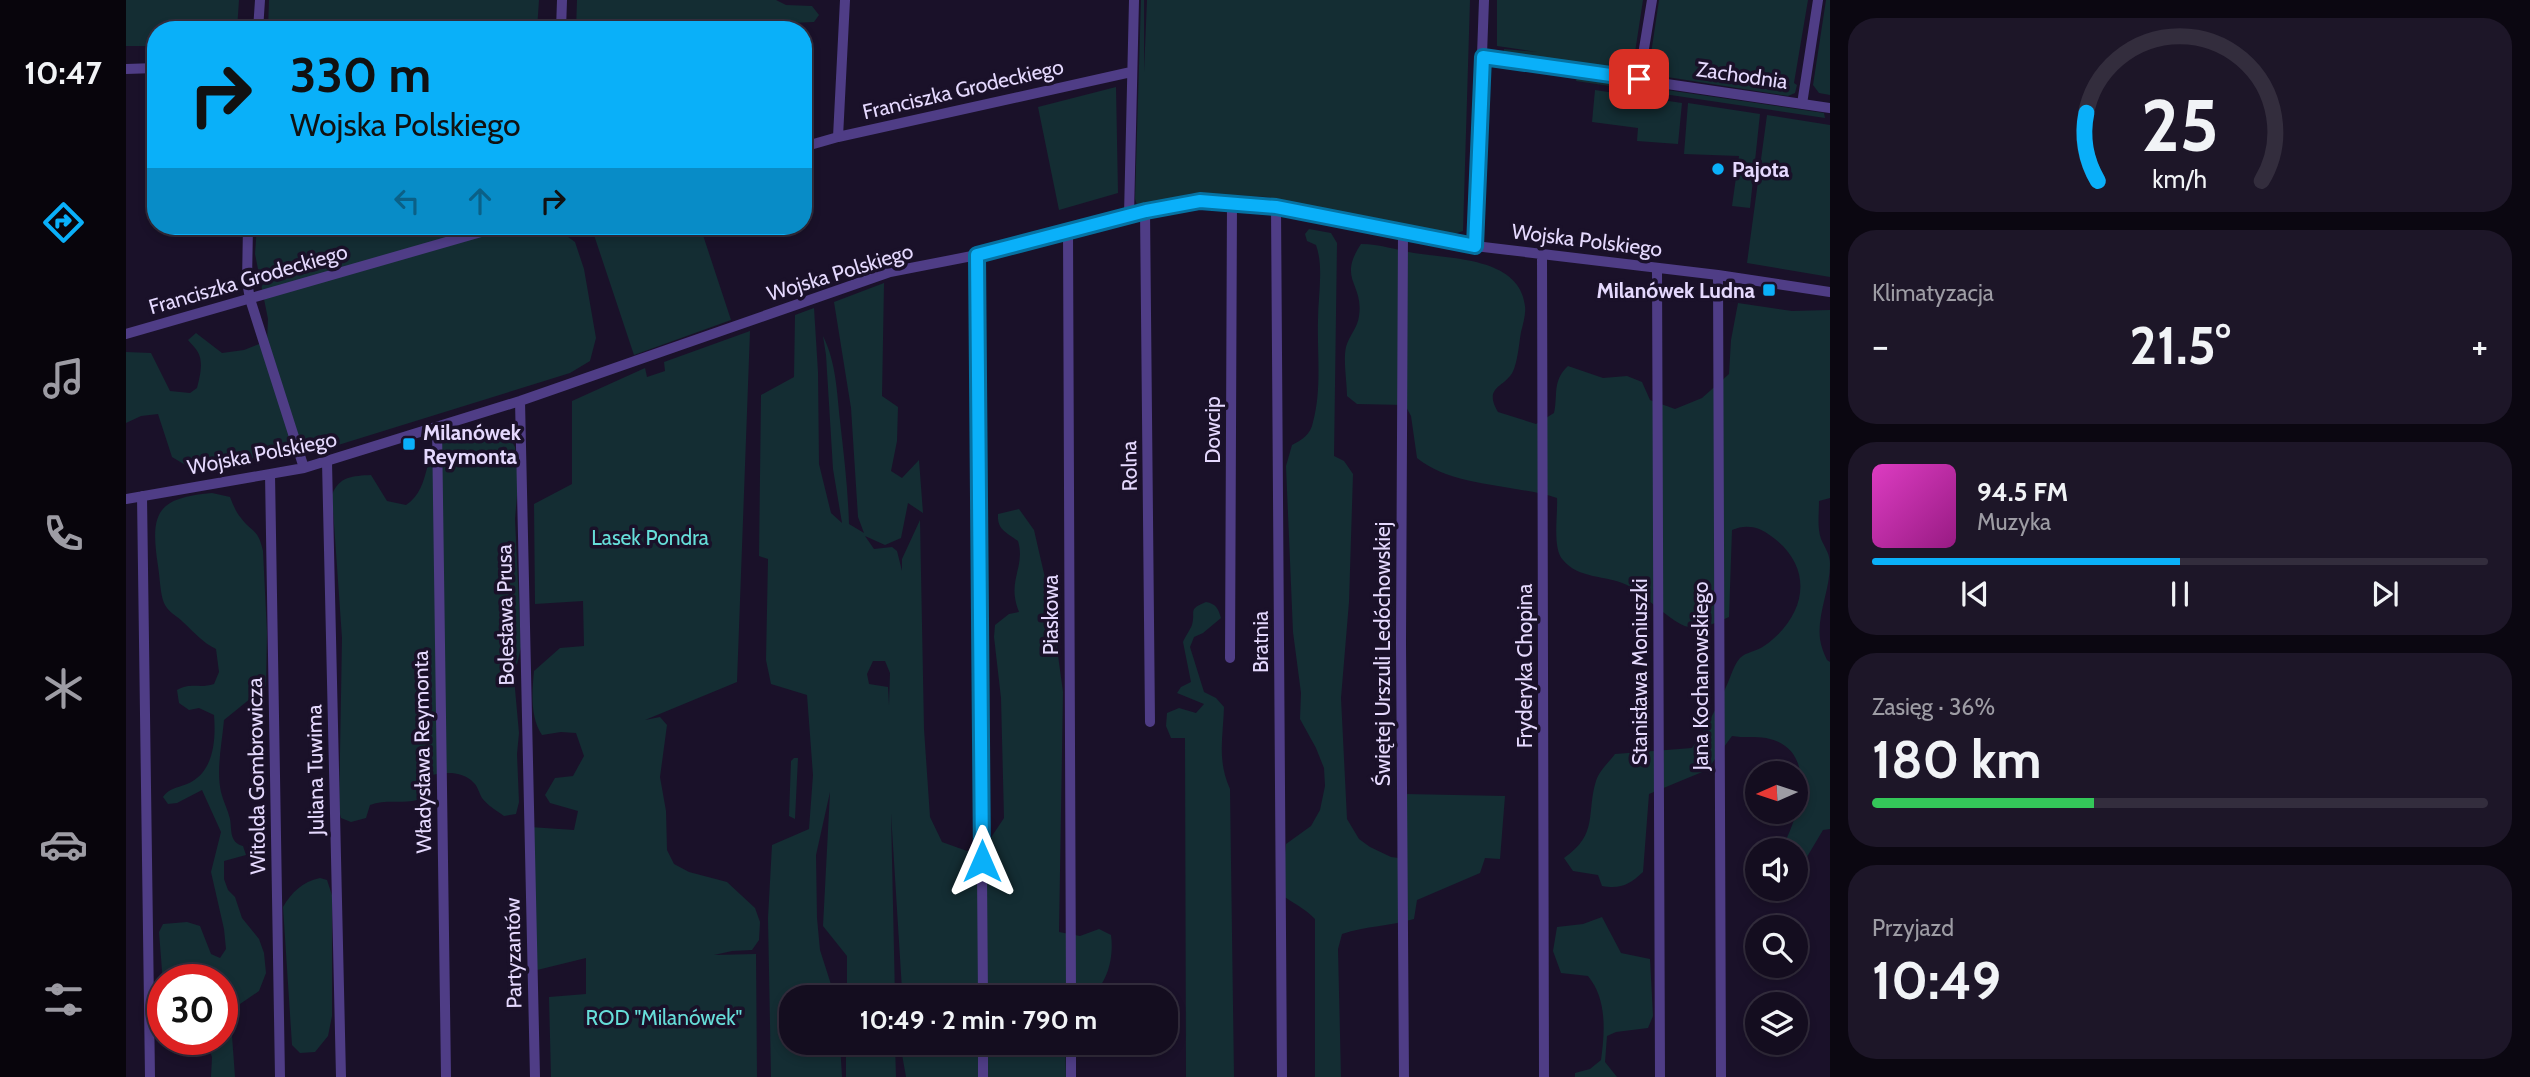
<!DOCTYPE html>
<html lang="pl">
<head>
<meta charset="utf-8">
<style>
	body { margin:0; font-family:Cabin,sans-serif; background:#1d1628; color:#f1f3f6; height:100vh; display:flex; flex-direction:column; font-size:26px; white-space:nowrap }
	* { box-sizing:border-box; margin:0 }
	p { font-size:23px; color:#9d9ca4 }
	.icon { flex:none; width:38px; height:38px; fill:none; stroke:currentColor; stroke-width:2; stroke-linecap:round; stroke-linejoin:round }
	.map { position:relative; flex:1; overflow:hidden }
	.side { display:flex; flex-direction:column; gap:18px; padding:18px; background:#0b0711; width:700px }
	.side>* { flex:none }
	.hud { position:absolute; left:21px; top:21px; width:665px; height:214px; border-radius:28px; box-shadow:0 4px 10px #0003,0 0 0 2px #332d3d; background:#0ab0f9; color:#111; overflow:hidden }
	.needle { width:46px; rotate:267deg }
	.tools { position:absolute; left:1619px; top:761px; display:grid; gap:14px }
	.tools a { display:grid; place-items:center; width:63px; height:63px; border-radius:50%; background:#140d1f; box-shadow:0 4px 10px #0003,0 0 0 2px #332d3d; font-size:35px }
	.speed { position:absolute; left:21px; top:964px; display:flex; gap:14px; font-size:35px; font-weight:700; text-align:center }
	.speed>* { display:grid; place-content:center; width:91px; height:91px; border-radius:50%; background:#140d1f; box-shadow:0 4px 10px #0003,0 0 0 2px #332d3d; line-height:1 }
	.speed .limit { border:10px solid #d22; background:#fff; color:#111 }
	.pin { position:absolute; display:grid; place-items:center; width:60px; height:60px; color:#fff; margin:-30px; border-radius:14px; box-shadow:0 4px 10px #0006 }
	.me { position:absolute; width:77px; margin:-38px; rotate:0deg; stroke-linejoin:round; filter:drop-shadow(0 0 5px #0008) }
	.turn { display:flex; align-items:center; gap:24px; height:147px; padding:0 28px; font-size:32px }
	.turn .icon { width:91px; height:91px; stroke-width:2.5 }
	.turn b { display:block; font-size:49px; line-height:60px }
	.lanes { display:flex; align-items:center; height:66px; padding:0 28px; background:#0003; justify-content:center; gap:35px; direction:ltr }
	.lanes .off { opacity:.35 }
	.big { font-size:52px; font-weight:700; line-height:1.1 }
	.side .card { flex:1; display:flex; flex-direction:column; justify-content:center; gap:10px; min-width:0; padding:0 24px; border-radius:28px; background:#1d1628 }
	.side .dial { align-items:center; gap:0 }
	.dial svg { height:182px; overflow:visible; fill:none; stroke:#332d3d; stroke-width:7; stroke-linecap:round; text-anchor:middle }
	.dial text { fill:#f1f3f6; stroke:none }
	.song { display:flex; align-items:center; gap:21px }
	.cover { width:84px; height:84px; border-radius:10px; background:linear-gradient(135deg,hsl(310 70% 55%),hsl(310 70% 35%)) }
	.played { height:7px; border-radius:4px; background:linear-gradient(90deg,#0ab0f9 50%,#332d3d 50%) }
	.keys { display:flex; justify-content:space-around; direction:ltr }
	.heat { display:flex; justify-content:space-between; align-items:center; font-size:38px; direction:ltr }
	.charge { height:10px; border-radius:5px; background:linear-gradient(90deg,#34c759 36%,#332d3d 0) }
	.trip { position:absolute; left:653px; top:985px; width:399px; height:70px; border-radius:28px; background:#140d1f; box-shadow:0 4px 10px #0003,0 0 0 2px #332d3d; font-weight:700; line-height:70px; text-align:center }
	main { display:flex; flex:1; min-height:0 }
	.menu { display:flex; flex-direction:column; width:126px; justify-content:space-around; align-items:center; background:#08050c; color:#9d9ca4 }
	.menu .icon { width:49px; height:49px }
	.menu .active { color:#0ab0f9 }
	.menu b { font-size:32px; color:#f1f3f6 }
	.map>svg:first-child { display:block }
	.green { fill:#142d33; fill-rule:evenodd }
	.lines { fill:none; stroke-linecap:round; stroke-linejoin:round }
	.minor { stroke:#4f3d86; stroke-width:10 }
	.route-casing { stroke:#0672a2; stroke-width:18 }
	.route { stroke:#0ab0f9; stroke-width:12 }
	.poi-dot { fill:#0ab0f9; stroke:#1a1129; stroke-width:2.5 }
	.labels { text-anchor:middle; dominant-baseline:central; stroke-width:7; stroke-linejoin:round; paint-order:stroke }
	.street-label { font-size:21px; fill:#e5d9fe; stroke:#1a1129 }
	.poi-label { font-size:21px; font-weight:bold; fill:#e5d9fe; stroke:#1a1129; text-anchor:start }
	.park-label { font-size:21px; fill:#66ded9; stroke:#1a1129 }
</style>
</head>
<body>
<main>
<nav class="menu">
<b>10:47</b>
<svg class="icon active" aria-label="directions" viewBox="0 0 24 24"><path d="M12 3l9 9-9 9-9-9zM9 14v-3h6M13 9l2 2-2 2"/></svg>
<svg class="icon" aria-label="music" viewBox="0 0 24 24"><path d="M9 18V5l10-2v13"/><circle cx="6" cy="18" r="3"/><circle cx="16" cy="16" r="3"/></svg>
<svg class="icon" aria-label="phone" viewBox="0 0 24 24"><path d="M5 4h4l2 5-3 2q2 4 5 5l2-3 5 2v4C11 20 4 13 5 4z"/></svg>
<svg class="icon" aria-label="climate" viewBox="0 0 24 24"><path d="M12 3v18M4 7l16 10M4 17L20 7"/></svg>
<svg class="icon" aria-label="car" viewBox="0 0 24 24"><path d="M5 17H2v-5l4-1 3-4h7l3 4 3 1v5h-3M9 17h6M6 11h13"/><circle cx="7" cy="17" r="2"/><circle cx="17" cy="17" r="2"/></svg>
<svg class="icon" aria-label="filters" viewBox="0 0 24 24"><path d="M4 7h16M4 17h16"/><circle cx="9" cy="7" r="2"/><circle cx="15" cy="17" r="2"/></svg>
</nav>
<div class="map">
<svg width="1704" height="1077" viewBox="0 0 1704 1077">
	<rect width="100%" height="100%" fill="#1a1129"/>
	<path class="green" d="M0,0H113L111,30H30V46H0Z
		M143,0H413L411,30H142Z
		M451,0H650L660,5L686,6L693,15L688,22L665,23L652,30H450Z
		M1015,0H1018V72L1021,0H1344L1337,231L1326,235L1141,197L1067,193L1016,206L1011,205L1009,199Z
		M1371,0H1517L1508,59L1509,69L1502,73L1378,56V49L1411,52L1371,46Z
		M1533,0H1682L1668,83L1671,85L1669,93L1662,96L1522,74Z
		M1700,0H1704V95L1693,93L1687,85Z
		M1451,77L1698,113L1699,118L1450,81Z
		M990,87L992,193L933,210L912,107Z
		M1469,90L1556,103L1552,144L1511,141L1512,128L1466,122Z
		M1562,103L1634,114L1624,208L1606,206L1613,156L1558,154Z
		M1641,115L1704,125V277L1621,263Z
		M131,226H427L449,242L458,269L470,338L464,361L444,373L196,450L61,466L46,457L32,414L15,416L0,423V352L25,353L44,391L64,393L71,388C74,376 79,359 69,348C67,345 64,343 62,340L70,333L96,353L118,350L141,341L142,319L129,254Z
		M465,226H574L605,320L508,355Z
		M1183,229L1205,233L1211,243L1208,456L1218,461L1227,474L1223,602L1215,698L1221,819L1233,839L1244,847L1265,857L1281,859L1279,794L1379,796L1374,859L1359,858L1354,873L1291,900L1288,919C1264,926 1240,926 1216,934L1212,949L1215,1077H1189V919C1179,908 1166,903 1155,894L1160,844L1185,826L1194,810L1199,786L1198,768L1190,748L1174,719L1175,693L1167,632L1160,466L1166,445C1176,440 1185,434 1187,422C1196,389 1191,353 1192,320C1192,296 1198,267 1190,245L1181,241L1179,234Z
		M1235,244C1254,244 1270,250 1288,253C1324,259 1394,257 1399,306C1400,314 1397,324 1395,332C1393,344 1392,358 1388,369C1381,388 1356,385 1372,412L1410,424L1428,413C1432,394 1426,381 1442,366L1477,378L1501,376L1516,382L1524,400L1549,409L1576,398L1603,374L1605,340L1612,303L1666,311L1704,310V498L1693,501C1693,514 1691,527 1695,539C1699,548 1704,554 1704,564C1704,590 1691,614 1694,639C1695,646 1698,654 1701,660L1704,662V829L1697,830L1672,872L1670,873V850H1655C1673,817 1695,749 1640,738C1629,736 1617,738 1606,736L1581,770L1523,794L1517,872C1503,885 1495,889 1476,886L1472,875L1447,871L1438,858C1473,834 1460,813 1470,781C1473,771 1483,762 1489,754L1566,748C1580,729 1590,709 1600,687C1604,679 1608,664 1614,658C1620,652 1631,651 1638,646C1680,617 1690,568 1645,536C1633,526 1619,524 1606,530L1603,617C1590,622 1576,631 1562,627C1546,623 1519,595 1501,585C1480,575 1452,579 1437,560C1426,548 1432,515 1431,498C1387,484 1326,487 1291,458L1285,416L1279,405L1231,404L1221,396C1221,381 1217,361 1220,347C1223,336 1232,327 1233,316C1238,283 1211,280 1235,244Z
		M758,283L756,396L772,407L771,441L765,471L776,478L793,460L797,513L782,503L775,538L759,545L739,536L748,549L766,547L771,551L776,571V559L794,520L798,729L804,817L816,842L841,851L862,842L878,818L875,698L868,637L869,625L883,614L893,612C880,580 900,568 892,541C880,532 871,530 872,514L893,509L908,530L925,604L937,692L933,932L954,936L973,929L985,935C988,957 982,983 964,997H772L776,990L765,813L769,997H721V956L697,926L704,792L690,855L691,918L694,950L709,997L665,998V1043H714L716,1077H645L642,918L646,845L683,829L687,775L681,695L645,684L640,660L642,559L633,556L635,395L668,377L669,315L688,308L692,372L693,464L705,513L716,523L707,469L700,355L697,336C710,362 711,392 714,421C718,455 722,490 723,524L738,533L732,517L725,408L708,302ZM747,661H759L764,673L763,705L762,687L743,684L741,674Z
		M624,331L611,682L519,720L534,717L541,725L534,777L540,811L541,850L548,864L563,872L601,882L629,908L634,922L633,940L626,950L606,951L588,955L630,954L631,1077H425L423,997L460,994V958L407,971L404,827L448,830L452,811L424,803L419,795L429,778L447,776L458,756L450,733L435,732L416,735C404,717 406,692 408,671L434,648L458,646L457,601L409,604L408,504L446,484V401L519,368L521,377L539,371L538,362Z
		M361,432L381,433L389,447L392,485L389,519L395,647L388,678L393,733L391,754L393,802L390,814L378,816C371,811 361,805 356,798C353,793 352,787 348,783C337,771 320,772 306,775L291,800C275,804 259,799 244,805L240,818L225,822L215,818L213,811L216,638L206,495C213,476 227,476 245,475L261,501L280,505C308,487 294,448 322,437C333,432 349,433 361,432Z
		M86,493L104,497C107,505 110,512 115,518C126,533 132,528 137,551L141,633L140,686L98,720C96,743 90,770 95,792C97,801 102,810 104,819C106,830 103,842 117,846L120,855L98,861V879L102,890L109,897L116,918L133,939L138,953L140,973L133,991L114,1004L105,1022L109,1077H85L86,1057L80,1040H96V980H37V983L33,932L37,924L61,922L74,926L85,954L94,958L100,949L98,929L85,872L95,832L76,790L51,803L42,804L37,797C43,788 51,788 61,784C88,773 90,740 88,715L73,708L63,710L53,703L51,690C66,682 73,689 88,684L93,672L90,649C76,642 69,633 57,622C51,616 42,612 38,603C34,593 34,578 32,566C24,513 30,498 86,493Z
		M1080,602C1090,604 1092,608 1095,618L1077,633L1068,637L1064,647L1078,692L1090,698L1098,707C1097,738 1091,760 1104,789L1108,1077H1060L1059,738H1045L1040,726L1041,713L1053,708L1070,713L1078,704L1051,693L1055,687L1065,682L1057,642C1059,637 1064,630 1066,625C1070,610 1061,610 1080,602Z
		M668,758H672L669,819L663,816L665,761Z
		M194,878L201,880L206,895V1016L202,1036L189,1052L174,1053L166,1045L157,907C166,892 176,882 194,878Z
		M1476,917L1495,953L1524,959L1527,1016L1522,1028L1490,1032L1481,1036L1479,1062L1491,1077H1449V1073L1464,1069L1475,1060C1479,1031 1481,999 1462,976L1435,973L1427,951L1431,927L1457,924Z
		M720,1043H769L770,1077H720Z
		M774,1043H939L940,1077H780Z"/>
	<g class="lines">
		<path class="minor" d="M132,30L134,0
			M435,30L436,0
			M1357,57L1704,108
			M0,69L30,68
			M1513,79L1526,0
			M1676,104L1692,0
			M712,137L719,0
			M677,147L712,137L1005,72
			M1150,207L1156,1077
			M1019,211L1024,722
			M1003,215L1008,0
			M122,226L121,282L124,299L178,468
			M1277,231L1275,643L1278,1077
			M942,232L945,998
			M1349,246L1358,0
			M1416,254L1418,1077
			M851,255L857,998
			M1531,268L1534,1077
			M1592,275L1595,1077
			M0,334L376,226
			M394,401L409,1077
			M311,427L320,1077
			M201,462L215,1077
			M144,474L154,1077
			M16,496L24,1077
			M0,499L178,468L394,401L764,272L851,255L1019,211L1074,201L1150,207L1349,246L1592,275L1704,292
			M1104,658L1106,202
			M857,1043V1077
			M945,1043V1077"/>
	</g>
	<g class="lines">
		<defs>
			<path id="route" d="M856,861L851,255L1020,211L1074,201L1150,207L1349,246L1357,57L1513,79"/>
		</defs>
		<use href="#route" class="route-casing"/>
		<use href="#route" class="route"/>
	</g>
	<g class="poi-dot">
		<circle cx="1592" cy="169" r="7"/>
		<rect x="1636" y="283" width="14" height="14" rx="3.5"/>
		<rect x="276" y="437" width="14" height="14" rx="3.5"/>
	</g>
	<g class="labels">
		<g class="street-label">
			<text transform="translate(1616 75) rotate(8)">Zachodnia</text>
			<text transform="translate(837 89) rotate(-13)">Franciszka Grodeckiego</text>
			<text transform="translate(1461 240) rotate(7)">Wojska Polskiego</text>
			<text transform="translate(714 272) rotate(-17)">Wojska Polskiego</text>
			<text transform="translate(122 279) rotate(-16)">Franciszka Grodeckiego</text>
			<text transform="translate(1086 430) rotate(-90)">Dowcip</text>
			<text transform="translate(136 453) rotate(-11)">Wojska Polskiego</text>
			<text transform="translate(1003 466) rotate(-91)">Rolna</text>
			<text transform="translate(379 615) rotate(-91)">Bolesława Prusa</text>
			<text transform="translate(924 615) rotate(-90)">Piaskowa</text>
			<text transform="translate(1134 642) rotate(-90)">Bratnia</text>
			<text transform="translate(1256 654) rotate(-90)">Świętej Urszuli Ledóchowskiej</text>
			<text transform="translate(1398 666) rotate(-90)">Fryderyka Chopina</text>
			<text transform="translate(1513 672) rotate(-90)">Stanisława Moniuszki</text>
			<text transform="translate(1574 676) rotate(-90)">Jana Kochanowskiego</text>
			<text transform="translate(296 752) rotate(-91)">Władysława Reymonta</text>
			<text transform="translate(189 770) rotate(-91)">Juliana Tuwima</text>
			<text transform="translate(130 776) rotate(-91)">Witolda Gombrowicza</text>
			<text transform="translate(387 953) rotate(-91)">Partyzantów</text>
		</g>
		<g class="poi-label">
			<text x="1606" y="169">Pajota</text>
			<text x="1629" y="290" text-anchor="end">Milanówek Ludna</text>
			<text x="297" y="432">Milanówek<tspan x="297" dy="24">Reymonta</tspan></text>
		</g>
		<g class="park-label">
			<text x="524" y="537">Lasek Pondra</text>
			<text x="538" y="1017">ROD "Milanówek"</text>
		</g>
	</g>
</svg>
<div class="tools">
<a><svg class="needle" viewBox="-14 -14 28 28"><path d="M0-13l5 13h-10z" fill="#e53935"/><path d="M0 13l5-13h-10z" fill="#9d9ca4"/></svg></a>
<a><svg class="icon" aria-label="sound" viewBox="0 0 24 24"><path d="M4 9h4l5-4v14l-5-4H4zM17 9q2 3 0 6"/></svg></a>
<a><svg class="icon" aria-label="search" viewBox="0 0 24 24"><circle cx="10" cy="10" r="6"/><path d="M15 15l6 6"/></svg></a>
<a><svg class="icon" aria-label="layers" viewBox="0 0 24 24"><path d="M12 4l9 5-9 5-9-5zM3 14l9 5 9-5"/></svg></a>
</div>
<div class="speed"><div class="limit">30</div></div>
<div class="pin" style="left:1513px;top:79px;background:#d93025"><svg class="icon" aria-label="arrive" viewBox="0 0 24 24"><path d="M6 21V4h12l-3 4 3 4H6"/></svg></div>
<svg class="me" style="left:856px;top:861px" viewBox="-20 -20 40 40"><path d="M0-17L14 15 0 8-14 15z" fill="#0ab0f9" stroke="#fff" stroke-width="4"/></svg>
<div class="trip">10:49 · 2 min · 790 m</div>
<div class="hud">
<div class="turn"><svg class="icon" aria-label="right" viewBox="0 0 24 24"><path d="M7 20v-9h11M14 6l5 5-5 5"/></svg><div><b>330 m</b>Wojska Polskiego</div></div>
<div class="lanes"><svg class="icon off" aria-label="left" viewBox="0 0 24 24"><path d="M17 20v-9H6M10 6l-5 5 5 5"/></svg><svg class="icon off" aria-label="ahead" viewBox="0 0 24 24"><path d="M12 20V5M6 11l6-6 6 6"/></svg><svg class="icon" aria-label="right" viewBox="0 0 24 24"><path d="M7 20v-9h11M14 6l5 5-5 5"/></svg></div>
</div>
</div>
<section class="side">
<div class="card dial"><svg viewBox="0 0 100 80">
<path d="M14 69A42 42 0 1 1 86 69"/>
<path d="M14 69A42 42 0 0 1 9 39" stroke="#0ab0f9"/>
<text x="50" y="56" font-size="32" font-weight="700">25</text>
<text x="50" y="72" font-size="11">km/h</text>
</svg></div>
<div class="card"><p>Klimatyzacja</p>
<div class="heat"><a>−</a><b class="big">21.5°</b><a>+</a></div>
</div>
<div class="card">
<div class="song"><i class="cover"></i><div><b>94.5 FM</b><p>Muzyka</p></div></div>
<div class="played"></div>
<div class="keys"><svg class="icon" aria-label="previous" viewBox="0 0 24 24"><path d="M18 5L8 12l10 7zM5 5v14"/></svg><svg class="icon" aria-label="pause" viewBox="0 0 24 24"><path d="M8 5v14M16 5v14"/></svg><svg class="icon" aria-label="next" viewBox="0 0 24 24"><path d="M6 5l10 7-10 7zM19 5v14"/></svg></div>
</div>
<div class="card"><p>Zasięg · 36%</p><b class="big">180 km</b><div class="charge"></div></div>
<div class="card"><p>Przyjazd</p><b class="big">10:49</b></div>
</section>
</main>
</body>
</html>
